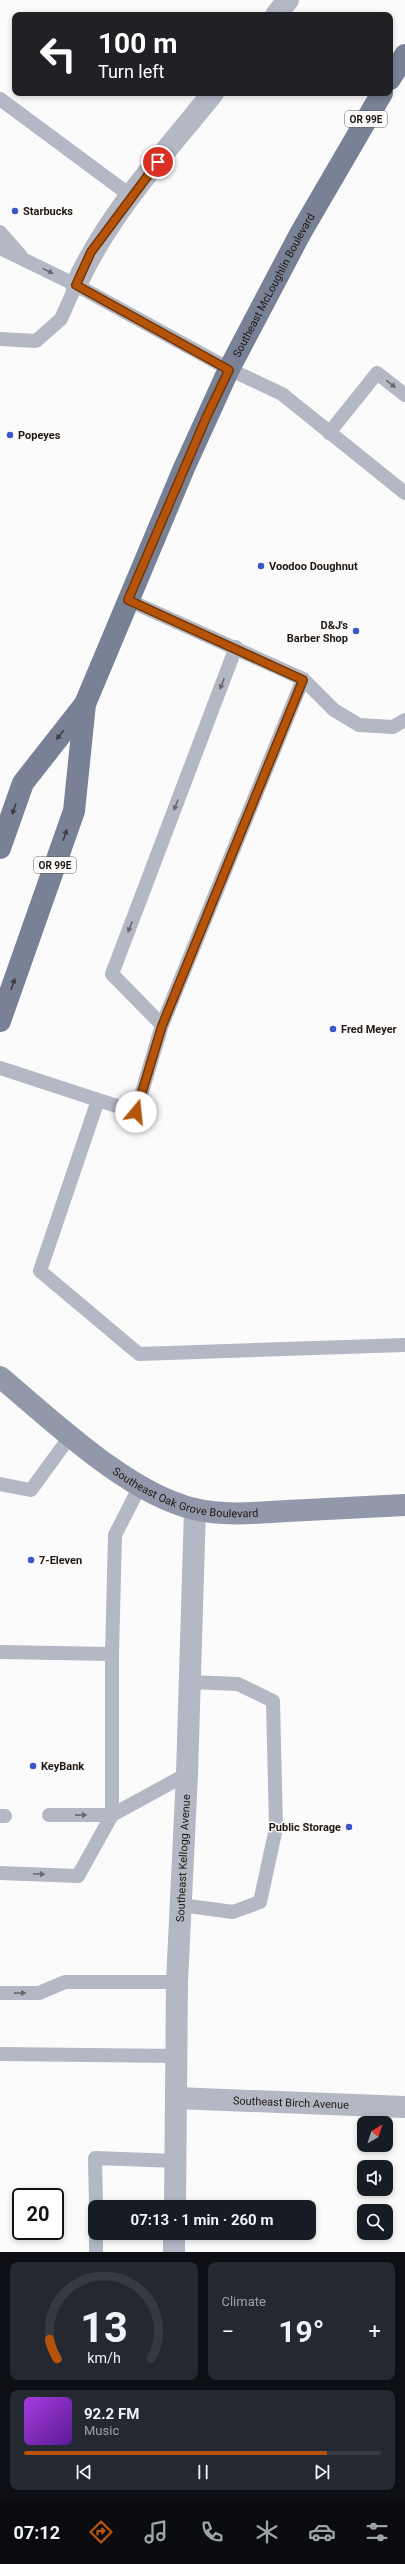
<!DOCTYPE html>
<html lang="en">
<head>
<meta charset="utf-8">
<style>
	body { margin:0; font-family:Roboto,sans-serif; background:#242831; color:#f1f3f6; height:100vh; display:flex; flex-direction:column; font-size:15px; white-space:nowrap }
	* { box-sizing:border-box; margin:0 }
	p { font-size:13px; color:#9ea1a6 }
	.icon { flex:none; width:22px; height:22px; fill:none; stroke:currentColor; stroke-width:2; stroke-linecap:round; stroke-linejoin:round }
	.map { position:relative; height:2252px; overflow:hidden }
	.drawer { display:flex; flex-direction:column; gap:10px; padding:10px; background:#0d0f14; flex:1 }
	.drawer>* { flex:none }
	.hud { position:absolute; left:12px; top:12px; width:381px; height:84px; border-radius:8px; box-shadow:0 2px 6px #0003; background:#202124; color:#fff; overflow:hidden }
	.needle { width:26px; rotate:39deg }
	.controls { position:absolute; left:357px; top:2116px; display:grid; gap:8px }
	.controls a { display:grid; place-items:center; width:36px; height:36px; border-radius:8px; background:#171b24; box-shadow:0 2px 6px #0003; font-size:20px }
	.speed { position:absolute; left:12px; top:2188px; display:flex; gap:8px; font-size:20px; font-weight:700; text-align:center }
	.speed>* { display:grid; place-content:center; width:52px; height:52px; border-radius:50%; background:#171b24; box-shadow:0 2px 6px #0003; line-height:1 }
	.speed .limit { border:2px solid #111; border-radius:6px; background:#fff; color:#111 }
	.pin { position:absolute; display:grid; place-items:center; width:34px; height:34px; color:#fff; margin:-17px; border:2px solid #fff; border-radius:50%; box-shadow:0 1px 4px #0007 }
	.me { position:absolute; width:44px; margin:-22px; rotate:17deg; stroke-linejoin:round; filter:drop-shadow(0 0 3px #0008) }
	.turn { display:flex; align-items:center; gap:14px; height:84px; padding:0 20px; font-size:18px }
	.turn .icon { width:52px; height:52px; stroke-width:2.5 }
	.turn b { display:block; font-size:28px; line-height:34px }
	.big { font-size:30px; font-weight:700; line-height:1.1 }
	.drawer .card { flex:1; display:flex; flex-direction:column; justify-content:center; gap:6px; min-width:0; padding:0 14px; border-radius:8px; background:#242831 }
	.drawer .dial { align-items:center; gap:0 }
	.dial svg { height:104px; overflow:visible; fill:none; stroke:#363941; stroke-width:7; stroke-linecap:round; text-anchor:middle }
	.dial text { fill:#f1f3f6; stroke:none }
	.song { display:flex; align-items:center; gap:12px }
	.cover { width:48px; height:48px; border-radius:6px; background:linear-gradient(135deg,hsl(280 70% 55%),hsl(270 70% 35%)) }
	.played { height:4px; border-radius:2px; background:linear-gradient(90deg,#b45309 85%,#363941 85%) }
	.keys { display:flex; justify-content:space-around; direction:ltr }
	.heat { display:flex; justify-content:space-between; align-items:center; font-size:22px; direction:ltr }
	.drawer .tiles { flex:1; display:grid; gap:10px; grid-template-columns:1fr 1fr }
	.card:last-child { grid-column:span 2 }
	.trip { position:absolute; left:88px; top:2200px; width:228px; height:40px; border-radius:8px; background:#171b24; box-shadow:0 2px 6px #0003; font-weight:700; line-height:40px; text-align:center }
	.tab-bar { display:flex; height:64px; justify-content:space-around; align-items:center; background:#090b0e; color:#9ea1a6 }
	.tab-bar .icon { width:28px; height:28px }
	.tab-bar .selected { color:#b45309 }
	.tab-bar b { font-size:18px; color:#f1f3f6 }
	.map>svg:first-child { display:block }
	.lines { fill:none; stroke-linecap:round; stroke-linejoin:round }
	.service { stroke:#b4b8c5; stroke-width:14 }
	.minor { stroke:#b4b8c5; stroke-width:22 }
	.secondary { stroke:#9198aa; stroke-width:22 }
	.primary { stroke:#788196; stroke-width:22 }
	.oneway { fill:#6a686b }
	.oneway2 { fill:#3f3d40 }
	.route-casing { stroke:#753606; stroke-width:10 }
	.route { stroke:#b45309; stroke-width:7 }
	.poi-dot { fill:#3a56c8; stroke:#fbfbfb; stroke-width:1.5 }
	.labels { text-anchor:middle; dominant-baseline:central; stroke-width:3; stroke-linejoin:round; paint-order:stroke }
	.shield { fill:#fbfbfb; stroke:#625c57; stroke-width:1 }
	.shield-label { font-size:10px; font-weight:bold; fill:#211811 }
	.poi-label { font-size:11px; font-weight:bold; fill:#211811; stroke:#fbfbfb; text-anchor:start }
	.street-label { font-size:11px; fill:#211811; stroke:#fbfbfb }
</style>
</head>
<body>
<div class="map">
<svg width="405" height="2252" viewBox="0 0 405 2252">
	<rect width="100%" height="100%" fill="#fbfbfb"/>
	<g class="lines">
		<path class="service" d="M0,99L131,196
			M0,232L21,256
			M0,248L76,285L229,369L282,394L405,493
			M0,339L36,341L61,319L76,285
			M329,433L377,373L405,395
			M128,600L303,679L334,710L359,725L393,727L405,720
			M162,1025L112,974L236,647
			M0,1068L98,1100L40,1271L139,1354L405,1345
			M98,1100L136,1112L162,1025L303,679
			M0,1484L31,1490L71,1435
			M0,1652L112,1654
			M49,1815H112L187,1774
			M0,1816H5
			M0,1873L78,1876L112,1815V1654L115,1535L140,1486
			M181,1905L233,1912L260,1902L276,1828L273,1701L238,1684L190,1682
			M0,1993H39L65,1982H177
			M0,2054L177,2056
			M96,2207L95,2158L177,2161
			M96,2233V2252"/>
		<g class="minor">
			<path d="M276,15L288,0"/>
			<path d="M76,285C109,213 164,154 213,93"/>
			<path id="s1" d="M176,2098L405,2107"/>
			<path id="s2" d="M175,2207L177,1982L187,1774L195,1509"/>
			<path d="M174,2252V2233"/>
		</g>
		<path class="secondary" id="s3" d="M0,1377C53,1421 127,1493 194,1509C224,1516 256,1513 287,1511C326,1509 366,1507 405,1505"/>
		<g class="primary">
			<path d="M390,79L405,55"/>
			<path id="s4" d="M0,848L23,783L85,704L184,468L229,369L300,234L382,93"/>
			<path d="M0,1021L74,811L85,704"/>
		</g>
	</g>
	<defs><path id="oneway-solid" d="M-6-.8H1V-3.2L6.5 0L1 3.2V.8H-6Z"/></defs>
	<g class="oneway">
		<use href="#oneway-solid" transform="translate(48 271) rotate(26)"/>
		<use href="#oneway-solid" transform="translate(391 384) rotate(38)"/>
		<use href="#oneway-solid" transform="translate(222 684) rotate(111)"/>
		<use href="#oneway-solid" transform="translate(176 805) rotate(111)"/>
		<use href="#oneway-solid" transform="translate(130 927) rotate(111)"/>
		<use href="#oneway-solid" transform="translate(81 1815) rotate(-1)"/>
		<use href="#oneway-solid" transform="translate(39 1874) rotate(2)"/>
		<use href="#oneway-solid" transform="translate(20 1993) rotate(-1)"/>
	</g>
	<g class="oneway2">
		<use href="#oneway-solid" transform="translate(60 735) rotate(128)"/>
		<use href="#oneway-solid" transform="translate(14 809) rotate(109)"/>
		<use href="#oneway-solid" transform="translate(65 835) rotate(-71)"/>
		<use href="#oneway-solid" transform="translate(13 984) rotate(-71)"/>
	</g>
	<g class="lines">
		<defs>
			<path id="route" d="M136,1112L162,1026L303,680L128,600L206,418L229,370L76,285L91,252L158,162"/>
		</defs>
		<use href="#route" class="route-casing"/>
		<use href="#route" class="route"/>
	</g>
	<g class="poi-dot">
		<circle cx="15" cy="211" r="4"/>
		<circle cx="10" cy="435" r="4"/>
		<circle cx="261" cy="566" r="4"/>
		<circle cx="356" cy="631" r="4"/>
		<circle cx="333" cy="1029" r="4"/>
		<circle cx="31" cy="1560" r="4"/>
		<circle cx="33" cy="1766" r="4"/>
		<circle cx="349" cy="1827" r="4"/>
	</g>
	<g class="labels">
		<g class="shield">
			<rect x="345" y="111" width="42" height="16" rx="3"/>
			<rect x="34" y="857" width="42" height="16" rx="3"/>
		</g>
		<g class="shield-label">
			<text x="366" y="119">OR 99E</text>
			<text x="55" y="865">OR 99E</text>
		</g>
		<g class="poi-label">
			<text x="23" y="211">Starbucks</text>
			<text x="18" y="435">Popeyes</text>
			<text x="269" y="566">Voodoo Doughnut</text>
			<text x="348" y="625" text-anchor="end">D&amp;J's<tspan x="348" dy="13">Barber Shop</tspan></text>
			<text x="341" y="1029">Fred Meyer</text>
			<text x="39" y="1560">7-Eleven</text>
			<text x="41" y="1766">KeyBank</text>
			<text x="341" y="1827" text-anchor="end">Public Storage</text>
		</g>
		<g class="street-label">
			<text stroke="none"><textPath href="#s4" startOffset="629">Southeast McLoughlin Boulevard</textPath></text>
			<text stroke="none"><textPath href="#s3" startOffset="224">Southeast Oak Grove Boulevard</textPath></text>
			<text stroke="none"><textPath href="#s2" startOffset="349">Southeast Kellogg Avenue</textPath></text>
			<text stroke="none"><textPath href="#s1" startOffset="115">Southeast Birch Avenue</textPath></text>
		</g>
	</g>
</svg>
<div class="controls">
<a><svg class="needle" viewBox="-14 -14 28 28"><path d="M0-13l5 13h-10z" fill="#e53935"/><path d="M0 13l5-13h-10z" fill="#9ea1a6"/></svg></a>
<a><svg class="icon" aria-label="sound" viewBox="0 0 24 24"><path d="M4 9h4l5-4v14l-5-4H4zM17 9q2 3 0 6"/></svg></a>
<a><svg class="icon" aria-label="search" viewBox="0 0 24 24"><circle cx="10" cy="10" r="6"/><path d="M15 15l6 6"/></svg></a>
</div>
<div class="speed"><div class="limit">20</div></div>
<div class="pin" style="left:158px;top:162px;background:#d93025"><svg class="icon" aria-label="arrive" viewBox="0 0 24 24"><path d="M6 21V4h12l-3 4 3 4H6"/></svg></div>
<svg class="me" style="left:136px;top:1112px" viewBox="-20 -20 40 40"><circle r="19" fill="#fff"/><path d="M0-13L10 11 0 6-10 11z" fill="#b45309"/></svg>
<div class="trip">07:13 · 1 min · 260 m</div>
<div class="hud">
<div class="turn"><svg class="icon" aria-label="left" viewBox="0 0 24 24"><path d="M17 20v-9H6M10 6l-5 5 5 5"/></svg><div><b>100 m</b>Turn left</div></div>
</div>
</div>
<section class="drawer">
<div class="tiles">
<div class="card dial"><svg viewBox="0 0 100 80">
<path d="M14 69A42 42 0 1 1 86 69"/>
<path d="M14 69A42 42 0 0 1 8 54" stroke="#b45309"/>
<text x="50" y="56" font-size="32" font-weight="700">13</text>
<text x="50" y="72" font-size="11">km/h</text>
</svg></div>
<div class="card"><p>Climate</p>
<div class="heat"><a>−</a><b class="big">19°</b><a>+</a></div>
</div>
<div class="card">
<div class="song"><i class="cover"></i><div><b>92.2 FM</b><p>Music</p></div></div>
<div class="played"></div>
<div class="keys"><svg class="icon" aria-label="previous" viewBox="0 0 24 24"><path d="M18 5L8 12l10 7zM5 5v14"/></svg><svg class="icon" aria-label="pause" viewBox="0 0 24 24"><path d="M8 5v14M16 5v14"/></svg><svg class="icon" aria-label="next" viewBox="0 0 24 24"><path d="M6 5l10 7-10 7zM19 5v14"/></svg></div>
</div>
</div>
</section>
<nav class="tab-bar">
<b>07:12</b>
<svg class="icon selected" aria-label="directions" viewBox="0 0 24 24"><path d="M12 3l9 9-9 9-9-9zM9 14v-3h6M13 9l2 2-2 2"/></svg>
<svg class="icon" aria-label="music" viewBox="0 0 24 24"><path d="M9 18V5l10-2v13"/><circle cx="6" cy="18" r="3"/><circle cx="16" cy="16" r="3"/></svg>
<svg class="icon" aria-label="phone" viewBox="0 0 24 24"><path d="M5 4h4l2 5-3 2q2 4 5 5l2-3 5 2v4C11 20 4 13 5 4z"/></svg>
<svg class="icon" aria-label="climate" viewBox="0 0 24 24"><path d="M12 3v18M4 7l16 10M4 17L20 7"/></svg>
<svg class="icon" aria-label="car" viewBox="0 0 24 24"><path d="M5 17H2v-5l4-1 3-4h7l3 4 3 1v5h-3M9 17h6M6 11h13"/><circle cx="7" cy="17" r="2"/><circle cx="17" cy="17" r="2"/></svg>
<svg class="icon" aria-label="filters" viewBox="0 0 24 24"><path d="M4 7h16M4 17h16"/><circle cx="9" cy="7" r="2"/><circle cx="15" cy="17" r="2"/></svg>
</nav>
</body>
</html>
